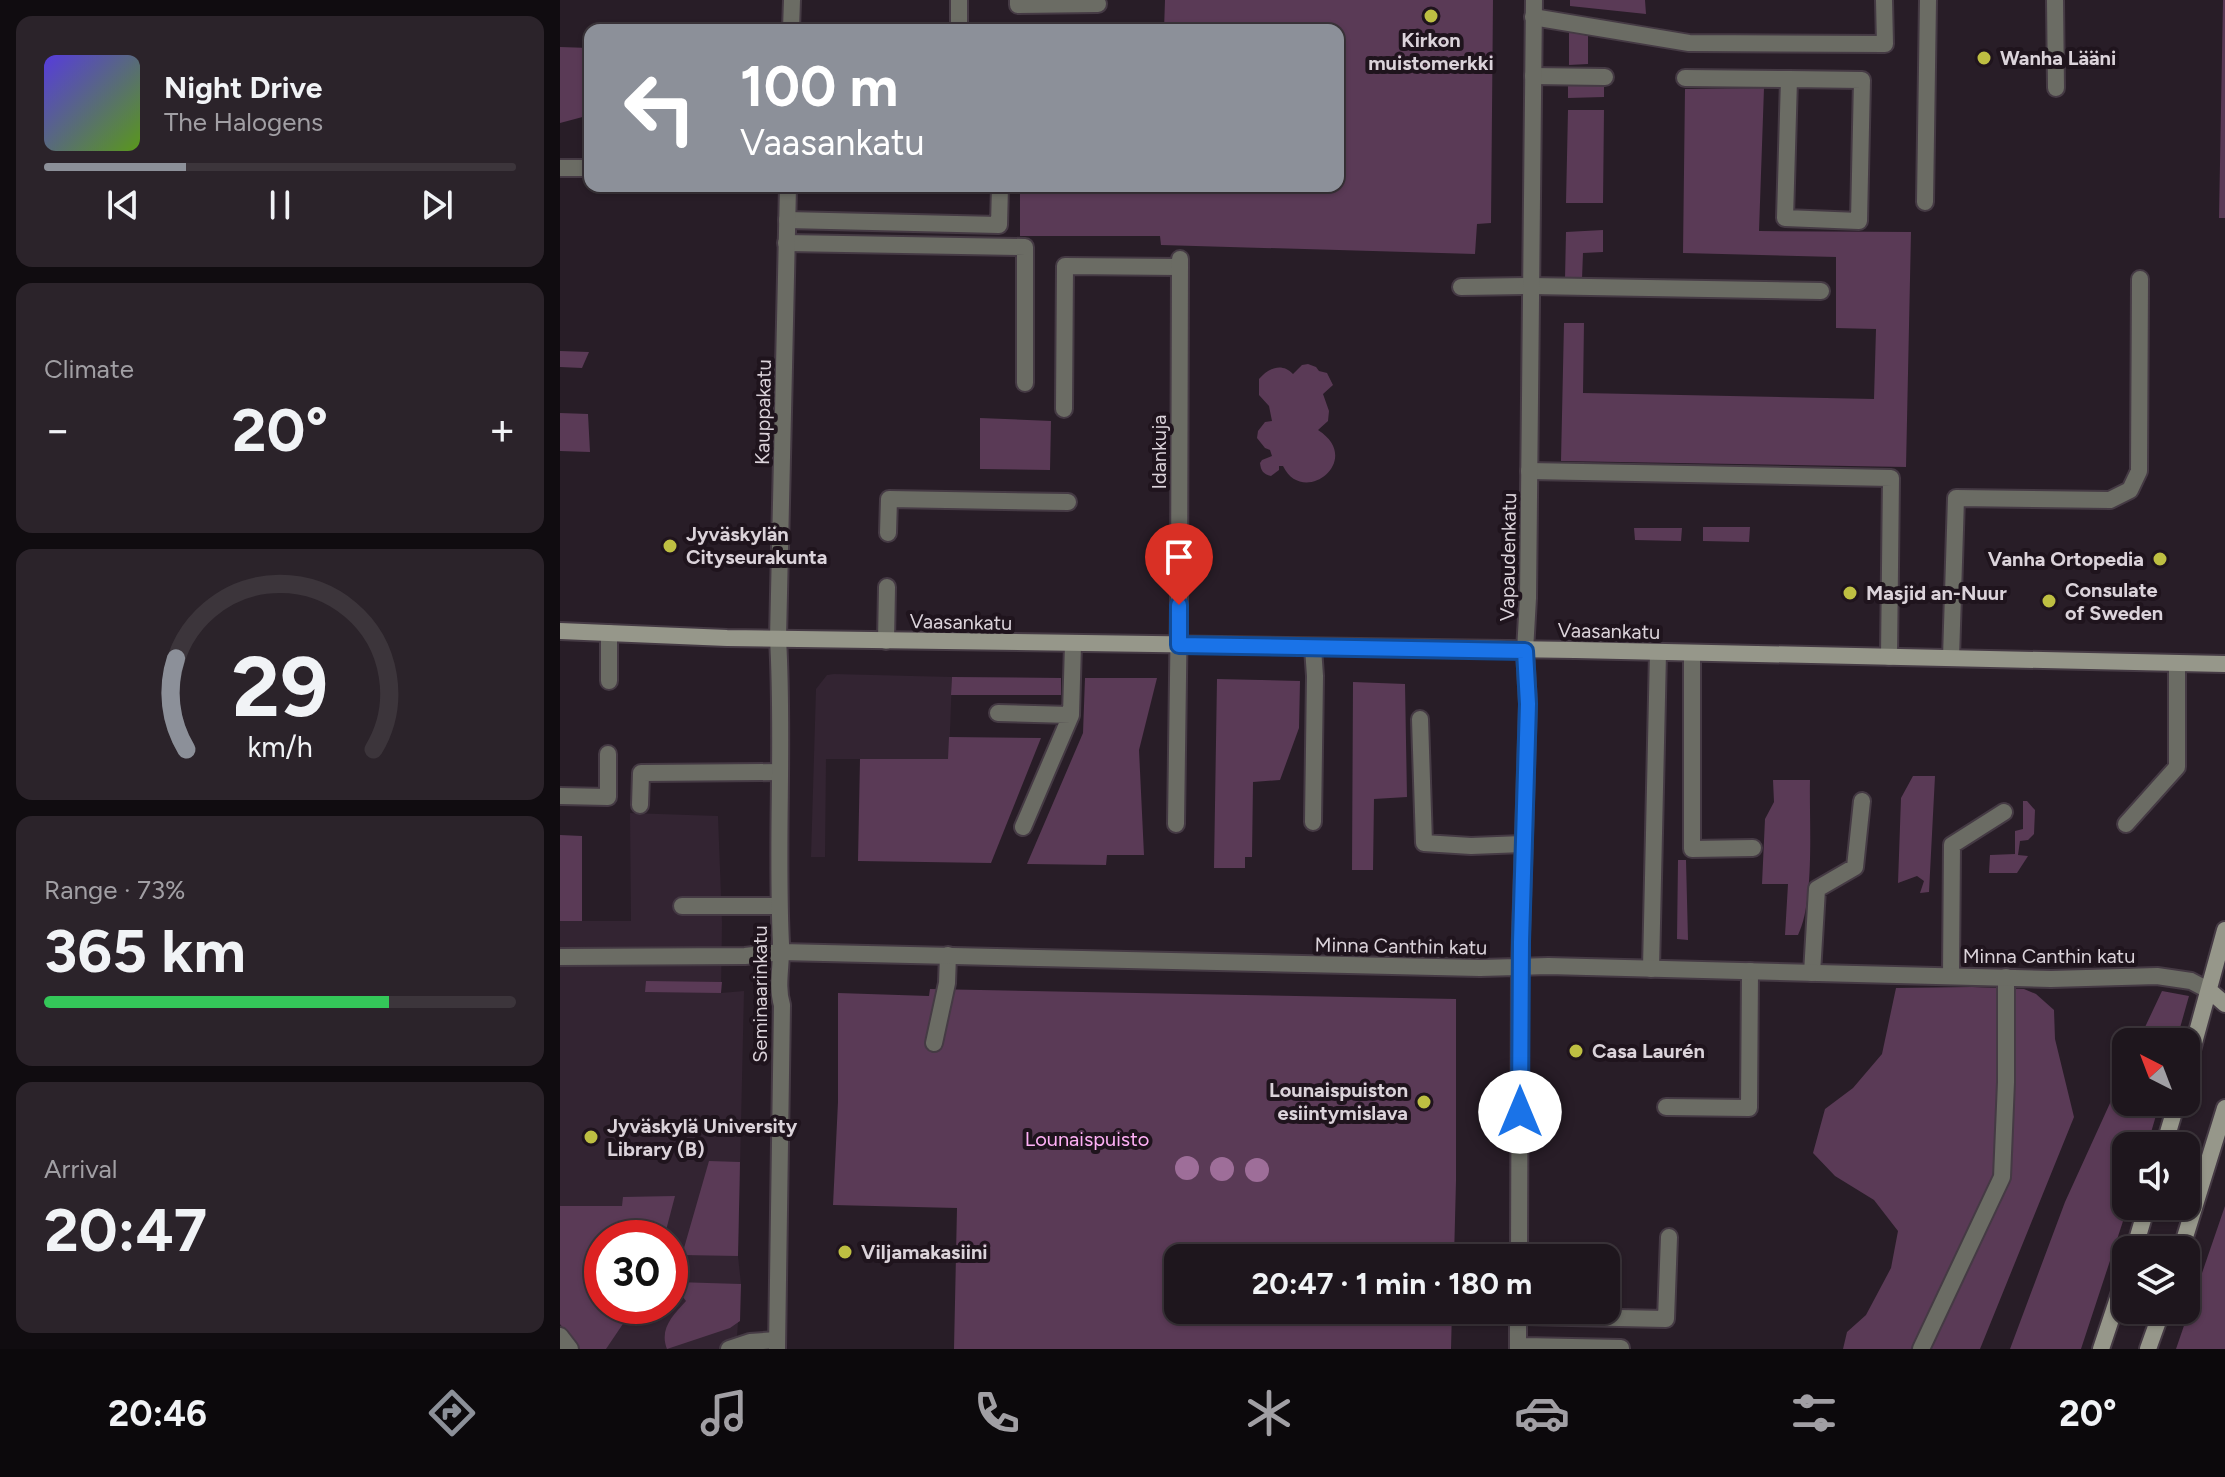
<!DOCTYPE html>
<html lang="en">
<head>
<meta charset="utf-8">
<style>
	body { margin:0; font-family:Figtree,sans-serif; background:#2b232a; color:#f1f3f6; height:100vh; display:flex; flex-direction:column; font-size:30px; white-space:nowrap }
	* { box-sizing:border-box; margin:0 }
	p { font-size:26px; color:#a19fa4 }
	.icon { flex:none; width:44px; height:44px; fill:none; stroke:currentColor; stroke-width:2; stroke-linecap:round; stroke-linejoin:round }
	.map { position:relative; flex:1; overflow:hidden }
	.side { display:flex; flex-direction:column; gap:16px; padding:16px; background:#100c10; width:560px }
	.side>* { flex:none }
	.hud { position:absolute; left:24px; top:24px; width:760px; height:168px; border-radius:16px; box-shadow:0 2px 6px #0004,0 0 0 2px #3c353b; background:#8c9099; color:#fff; overflow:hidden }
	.needle { width:52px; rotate:318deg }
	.fabs { position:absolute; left:1552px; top:1028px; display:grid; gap:16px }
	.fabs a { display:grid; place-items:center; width:88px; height:88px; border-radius:16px; background:#1e161d; box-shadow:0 2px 6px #0004,0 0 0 2px #3c353b; font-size:40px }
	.speed { position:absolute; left:24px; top:1220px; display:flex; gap:16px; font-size:40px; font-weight:700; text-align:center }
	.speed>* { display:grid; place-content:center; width:104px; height:104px; border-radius:50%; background:#1e161d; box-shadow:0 2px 6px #0004,0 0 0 2px #3c353b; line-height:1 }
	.speed .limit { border:12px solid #d22; background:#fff; color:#111 }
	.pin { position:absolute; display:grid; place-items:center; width:68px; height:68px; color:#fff; margin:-82px -34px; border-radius:50% 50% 50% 0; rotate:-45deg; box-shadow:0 0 8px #0007 }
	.pin .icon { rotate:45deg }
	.me { position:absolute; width:88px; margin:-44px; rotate:0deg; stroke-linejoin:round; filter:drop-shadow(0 0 6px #0008) }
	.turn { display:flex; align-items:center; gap:28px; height:168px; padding:0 24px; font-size:36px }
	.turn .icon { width:104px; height:104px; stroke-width:2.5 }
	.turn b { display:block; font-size:56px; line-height:68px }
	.big { font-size:60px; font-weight:700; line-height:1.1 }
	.side .widget { flex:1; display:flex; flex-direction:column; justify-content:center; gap:12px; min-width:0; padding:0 28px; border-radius:16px; background:#2b232a }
	.side .dial { align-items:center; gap:0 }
	.dial svg { height:208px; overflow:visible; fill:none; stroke:#3c353b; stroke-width:7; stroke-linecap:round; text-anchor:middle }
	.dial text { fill:#f1f3f6; stroke:none }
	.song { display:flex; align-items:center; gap:24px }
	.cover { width:96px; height:96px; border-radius:12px; background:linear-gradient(135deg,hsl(250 70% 55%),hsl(90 70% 35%)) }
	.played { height:8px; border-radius:4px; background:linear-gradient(90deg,#8c9099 30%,#3c353b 30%) }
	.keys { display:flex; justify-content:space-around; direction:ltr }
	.heat { display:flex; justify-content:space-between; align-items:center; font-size:44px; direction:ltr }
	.charge { height:12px; border-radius:6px; background:linear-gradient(90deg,#34c759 73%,#3c353b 0) }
	.trip { position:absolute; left:604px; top:1244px; width:456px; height:80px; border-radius:16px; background:#1e161d; box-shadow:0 2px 6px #0004,0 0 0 2px #3c353b; font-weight:700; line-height:80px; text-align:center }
	.menu { display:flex; height:128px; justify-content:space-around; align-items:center; background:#0c090c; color:#a19fa4 }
	.menu .icon { width:56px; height:56px }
	.menu .selected { color:#8c9099 }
	.menu b { font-size:36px; color:#f1f3f6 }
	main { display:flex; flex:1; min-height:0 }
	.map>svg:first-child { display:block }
	.built { fill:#332432; fill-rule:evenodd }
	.green { fill:#5a3a56 }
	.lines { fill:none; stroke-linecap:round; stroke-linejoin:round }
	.service-casing { stroke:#453a44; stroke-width:20 }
	.pedestrian-casing { stroke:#453a44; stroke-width:20 }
	.minor-casing { stroke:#453a44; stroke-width:20 }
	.secondary-casing { stroke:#453a44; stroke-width:20 }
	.service { stroke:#6b6c64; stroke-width:16 }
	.pedestrian { stroke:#6b6c64; stroke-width:16 }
	.minor { stroke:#6b6c64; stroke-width:16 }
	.secondary { stroke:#96978a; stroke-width:16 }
	.tree { fill:#9e6e99 }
	.route-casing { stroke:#114b97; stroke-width:20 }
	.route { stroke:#1a73e8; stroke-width:14 }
	.poi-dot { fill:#bebf42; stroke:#1f141d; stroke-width:3 }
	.labels { text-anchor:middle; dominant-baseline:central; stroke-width:8; stroke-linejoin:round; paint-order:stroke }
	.poi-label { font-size:20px; font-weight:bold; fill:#dbd3da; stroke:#1f141d; text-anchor:start }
	.street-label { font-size:20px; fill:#dbd3da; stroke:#1f141d }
	.park-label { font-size:20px; fill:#ffb0f6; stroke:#1f141d }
</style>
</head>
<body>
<main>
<section class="side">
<div class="widget">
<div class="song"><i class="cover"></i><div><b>Night Drive</b><p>The Halogens</p></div></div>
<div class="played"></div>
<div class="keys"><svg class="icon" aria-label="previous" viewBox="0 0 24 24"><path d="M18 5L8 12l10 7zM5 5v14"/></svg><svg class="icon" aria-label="pause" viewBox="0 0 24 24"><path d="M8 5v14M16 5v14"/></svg><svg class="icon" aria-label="next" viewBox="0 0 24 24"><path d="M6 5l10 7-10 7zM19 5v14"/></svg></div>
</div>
<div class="widget"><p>Climate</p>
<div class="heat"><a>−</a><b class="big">20°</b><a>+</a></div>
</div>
<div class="widget dial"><svg viewBox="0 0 100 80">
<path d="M14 69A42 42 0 1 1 86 69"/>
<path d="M14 69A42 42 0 0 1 10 34" stroke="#8c9099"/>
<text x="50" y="56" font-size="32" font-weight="700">29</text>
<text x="50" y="72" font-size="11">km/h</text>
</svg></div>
<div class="widget"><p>Range · 73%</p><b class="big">365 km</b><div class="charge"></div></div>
<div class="widget"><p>Arrival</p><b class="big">20:47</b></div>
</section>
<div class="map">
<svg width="1665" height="1349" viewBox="0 0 1665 1349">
	<rect width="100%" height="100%" fill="#281d27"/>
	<path class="built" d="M274,674L392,677L389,759H266L265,857H251L256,689L267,675Z
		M70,813L158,816L162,923L161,993L184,991L178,1256L181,1284L176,1349H0V921H71ZM42,1238H110V1306H42Z"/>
	<path class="green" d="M605,0H933L931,223L917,224L915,254L601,245L600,236H460V186H778V30H604Z
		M1010,0H1085L1086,14L1010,6Z
		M1663,0H1665V218H1659Z
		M1009,31L1028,36V64L1009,65Z
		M0,47L30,48V115L0,123Z
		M1008,85H1044V97L1008,98Z
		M1204,88L1199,231L1351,232L1346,467L1001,461L1004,323H1024L1023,393L1314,399L1316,329L1276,328V257L1123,253L1125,89Z
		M1008,110H1044L1043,203H1006Z
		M1043,230V252L1023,253L1022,279H1005L1006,232Z
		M0,351L29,352L22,368L0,367Z
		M748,364L756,367L759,371L767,373L773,385L763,394L769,411L768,421L758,430C805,460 743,508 723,466H719V470L711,476C703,474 701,471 700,463L702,460L712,456L710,450L705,448L697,438L698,431L705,422L712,421L709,406L699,395V379C708,368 722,362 733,374L742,365Z
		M0,413L28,414L30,452L0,451Z
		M420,418L491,421L490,470L420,469Z
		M1143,527H1190L1189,542L1143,541Z
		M1074,528H1122L1121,541L1075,540Z
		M392,677L501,678V695H391Z
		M525,678H597L579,750L584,855H547L546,865L467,864L523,733Z
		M657,679L740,681L739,728L720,780L693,782L692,857H685V868H654Z
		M793,682L845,684L847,797L814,799L813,870H792Z
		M389,737L481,738L431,863L298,861L300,759H388Z
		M1353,776H1375L1369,892L1360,893L1364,881L1357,876L1338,883L1341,798Z
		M1213,780H1250C1249,821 1255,901 1238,935H1225L1228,884H1202L1205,819L1214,802Z
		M1463,801H1467L1475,810L1474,834L1468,840L1460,841L1458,855L1468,856L1457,873H1429L1430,855L1455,854V831L1463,829Z
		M0,835L22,836V921H0Z
		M1118,860H1126L1128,940L1117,939Z
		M86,981L162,982L161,993L85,992Z
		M1412,987L1464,989L1476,994L1494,1010L1495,1039L1514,1117L1420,1349H1283L1287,1332L1306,1315L1331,1268L1338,1231L1314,1200L1275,1176L1253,1153L1265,1109L1293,1088L1322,1054L1336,988Z
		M370,989L896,999V1181L894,1258H618V1310H892L891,1349H394L397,1208L273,1205L278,1102V993L369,996Z
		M1602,991L1629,996L1616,1042H1578Z
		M1566,1068V1102H1600L1587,1146H1566V1206H1568L1521,1349H1450L1505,1202Z
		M149,1161L180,1162L178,1256L122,1255Z
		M115,1196L104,1238H42V1306H75L46,1349H20L0,1324V1206H62L63,1197Z
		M1665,1206V1349H1616Z
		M115,1282L181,1284L180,1321L170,1328L107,1349C99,1329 113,1315 126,1301L115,1287Z"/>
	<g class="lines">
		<defs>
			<path id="service" d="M399,0V30
				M458,0V5L538,4
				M1495,0L1496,88
				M973,17L1129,43L1325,44L1324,0
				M973,76L1045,77
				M1125,78L1229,79L1225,218L1299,221L1302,80L1229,79
				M0,168H30
				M1365,202L1368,0
				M227,220L439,225L440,186
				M226,243L465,247V383
				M901,287L971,286L1261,291
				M504,409L505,266L620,267
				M969,471L1331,478L1329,657
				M328,533L329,499L508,502
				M326,641L327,587
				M753,648L755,676L753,822
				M1132,653V849L1193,848
				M1391,658L1396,498L1550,500L1570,490L1579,471L1580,279
				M49,681V633
				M438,713L511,715L513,644
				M860,719L864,843L911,846L963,844
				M0,796L48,797V754
				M80,805L81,773L220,772
				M616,824L619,605
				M1566,824L1617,767V663
				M463,827L511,715
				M122,906H219
				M0,957L185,956L221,952
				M1091,969L1098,652
				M1252,973L1257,889L1295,867L1302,801
				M1391,976L1392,845L1444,812
				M374,1043L387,983L388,955
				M1106,1107L1189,1108L1190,971
				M958,1316L1106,1319L1109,1237
				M0,1336L10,1349
				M169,1349L190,1342L216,1340
				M1361,1349L1442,1177L1446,1082V977"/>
			<path id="pedestrian" d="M619,605L620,259"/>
			<path id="minor" d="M231,30L232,0
				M221,952L920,968L988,966L1491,979L1597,976L1631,981L1650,991
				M959,1258L960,967L968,704L965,651L968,598L974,0
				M958,1346L1061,1348
				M217,1349L222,1005C216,986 222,964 221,944C216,842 224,740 218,639L228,186
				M958,1349V1310"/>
			<path id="secondary" d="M0,631L167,638L1015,650L1665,664
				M1650,991L1665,1004
				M1626,1072L1665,930
				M1604,1146L1617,1102
				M1574,1250L1587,1206
				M1621,1250L1665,1108
				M1541,1349L1566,1274
				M1588,1349L1602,1310"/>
		</defs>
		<use href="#service" class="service-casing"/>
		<use href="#pedestrian" class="pedestrian-casing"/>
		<use href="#minor" class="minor-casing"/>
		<use href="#secondary" class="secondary-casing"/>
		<use href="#service" class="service"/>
		<use href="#pedestrian" class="pedestrian"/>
		<use href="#minor" class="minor"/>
		<use href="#secondary" class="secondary"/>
	</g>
	<g class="tree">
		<circle cx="627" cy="1168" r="12"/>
		<circle cx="662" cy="1169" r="12"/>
		<circle cx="697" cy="1170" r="12"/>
	</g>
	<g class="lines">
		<defs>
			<path id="route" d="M619,605V645L965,651L968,704L961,942L960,1112"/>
		</defs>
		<use href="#route" class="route-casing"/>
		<use href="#route" class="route"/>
	</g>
	<g class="poi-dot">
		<circle cx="871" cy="16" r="8"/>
		<circle cx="1424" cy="58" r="8"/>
		<circle cx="110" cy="546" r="8"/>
		<circle cx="1600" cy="559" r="8"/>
		<circle cx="1290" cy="593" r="8"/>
		<circle cx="1489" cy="601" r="8"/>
		<circle cx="1016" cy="1051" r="8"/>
		<circle cx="864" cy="1102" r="8"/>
		<circle cx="31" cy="1137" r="8"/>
		<circle cx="285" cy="1252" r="8"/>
	</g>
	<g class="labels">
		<g class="poi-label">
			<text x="871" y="40" text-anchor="middle">Kirkon<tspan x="871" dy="23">muistomerkki</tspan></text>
			<text x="1440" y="58">Wanha Lääni</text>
			<text x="126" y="534">Jyväskylän<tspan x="126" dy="23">Cityseurakunta</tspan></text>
			<text x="1584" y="559" text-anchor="end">Vanha Ortopedia</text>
			<text x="1505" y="590">Consulate<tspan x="1505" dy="23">of Sweden</tspan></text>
			<text x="1306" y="593">Masjid an-Nuur</text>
			<text x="1032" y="1051">Casa Laurén</text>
			<text x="848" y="1090" text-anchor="end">Lounaispuiston<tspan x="848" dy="23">esiintymislava</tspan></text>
			<text x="47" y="1126">Jyväskylä University<tspan x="47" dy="23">Library (B)</tspan></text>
			<text x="301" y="1252">Viljamakasiini</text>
		</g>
		<g class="street-label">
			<text transform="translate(203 412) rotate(-89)">Kauppakatu</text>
			<text transform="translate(599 452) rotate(-90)">Idankuja</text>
			<text transform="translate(948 557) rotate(-89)">Vapaudenkatu</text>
			<text transform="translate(401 622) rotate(1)">Vaasankatu</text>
			<text transform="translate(1049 631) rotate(1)">Vaasankatu</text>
			<text transform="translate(841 946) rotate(1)">Minna Canthin katu</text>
			<text x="1489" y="956">Minna Canthin katu</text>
			<text transform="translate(200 994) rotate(-90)">Seminaarinkatu</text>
		</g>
		<g class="park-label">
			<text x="527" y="1139">Lounaispuisto</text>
		</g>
	</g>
</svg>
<div class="fabs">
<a><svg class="needle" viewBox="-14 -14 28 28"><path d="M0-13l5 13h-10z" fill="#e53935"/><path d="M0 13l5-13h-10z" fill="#a19fa4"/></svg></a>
<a><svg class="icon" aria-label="sound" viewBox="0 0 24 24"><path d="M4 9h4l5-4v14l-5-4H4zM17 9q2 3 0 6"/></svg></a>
<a><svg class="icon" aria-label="layers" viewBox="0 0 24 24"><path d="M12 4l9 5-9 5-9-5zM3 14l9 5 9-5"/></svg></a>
</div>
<div class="speed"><div class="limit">30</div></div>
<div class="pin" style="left:619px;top:605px;background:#d93025"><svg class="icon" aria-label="arrive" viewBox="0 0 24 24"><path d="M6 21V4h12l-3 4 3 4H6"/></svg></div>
<svg class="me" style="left:960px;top:1112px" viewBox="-20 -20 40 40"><circle r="19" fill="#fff"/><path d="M0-13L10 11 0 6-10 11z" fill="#1a73e8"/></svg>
<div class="trip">20:47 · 1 min · 180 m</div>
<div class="hud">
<div class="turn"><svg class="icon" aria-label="left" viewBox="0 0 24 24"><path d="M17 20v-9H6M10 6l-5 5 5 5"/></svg><div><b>100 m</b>Vaasankatu</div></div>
</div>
</div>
</main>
<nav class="menu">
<b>20:46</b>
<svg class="icon selected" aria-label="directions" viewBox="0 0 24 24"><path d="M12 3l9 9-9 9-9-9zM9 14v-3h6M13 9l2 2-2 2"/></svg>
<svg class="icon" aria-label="music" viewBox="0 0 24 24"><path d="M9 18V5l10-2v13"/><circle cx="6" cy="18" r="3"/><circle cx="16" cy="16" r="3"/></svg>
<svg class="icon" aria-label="phone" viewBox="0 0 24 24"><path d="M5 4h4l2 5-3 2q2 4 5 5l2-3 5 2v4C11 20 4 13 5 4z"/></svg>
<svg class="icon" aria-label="climate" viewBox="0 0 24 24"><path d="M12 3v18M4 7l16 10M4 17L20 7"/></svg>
<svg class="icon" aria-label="car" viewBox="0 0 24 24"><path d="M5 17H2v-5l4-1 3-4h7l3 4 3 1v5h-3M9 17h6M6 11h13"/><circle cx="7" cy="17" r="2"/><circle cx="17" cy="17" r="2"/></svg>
<svg class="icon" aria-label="filters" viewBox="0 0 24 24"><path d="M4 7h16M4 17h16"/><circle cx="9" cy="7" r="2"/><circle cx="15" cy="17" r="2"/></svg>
<b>20°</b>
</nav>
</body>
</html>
